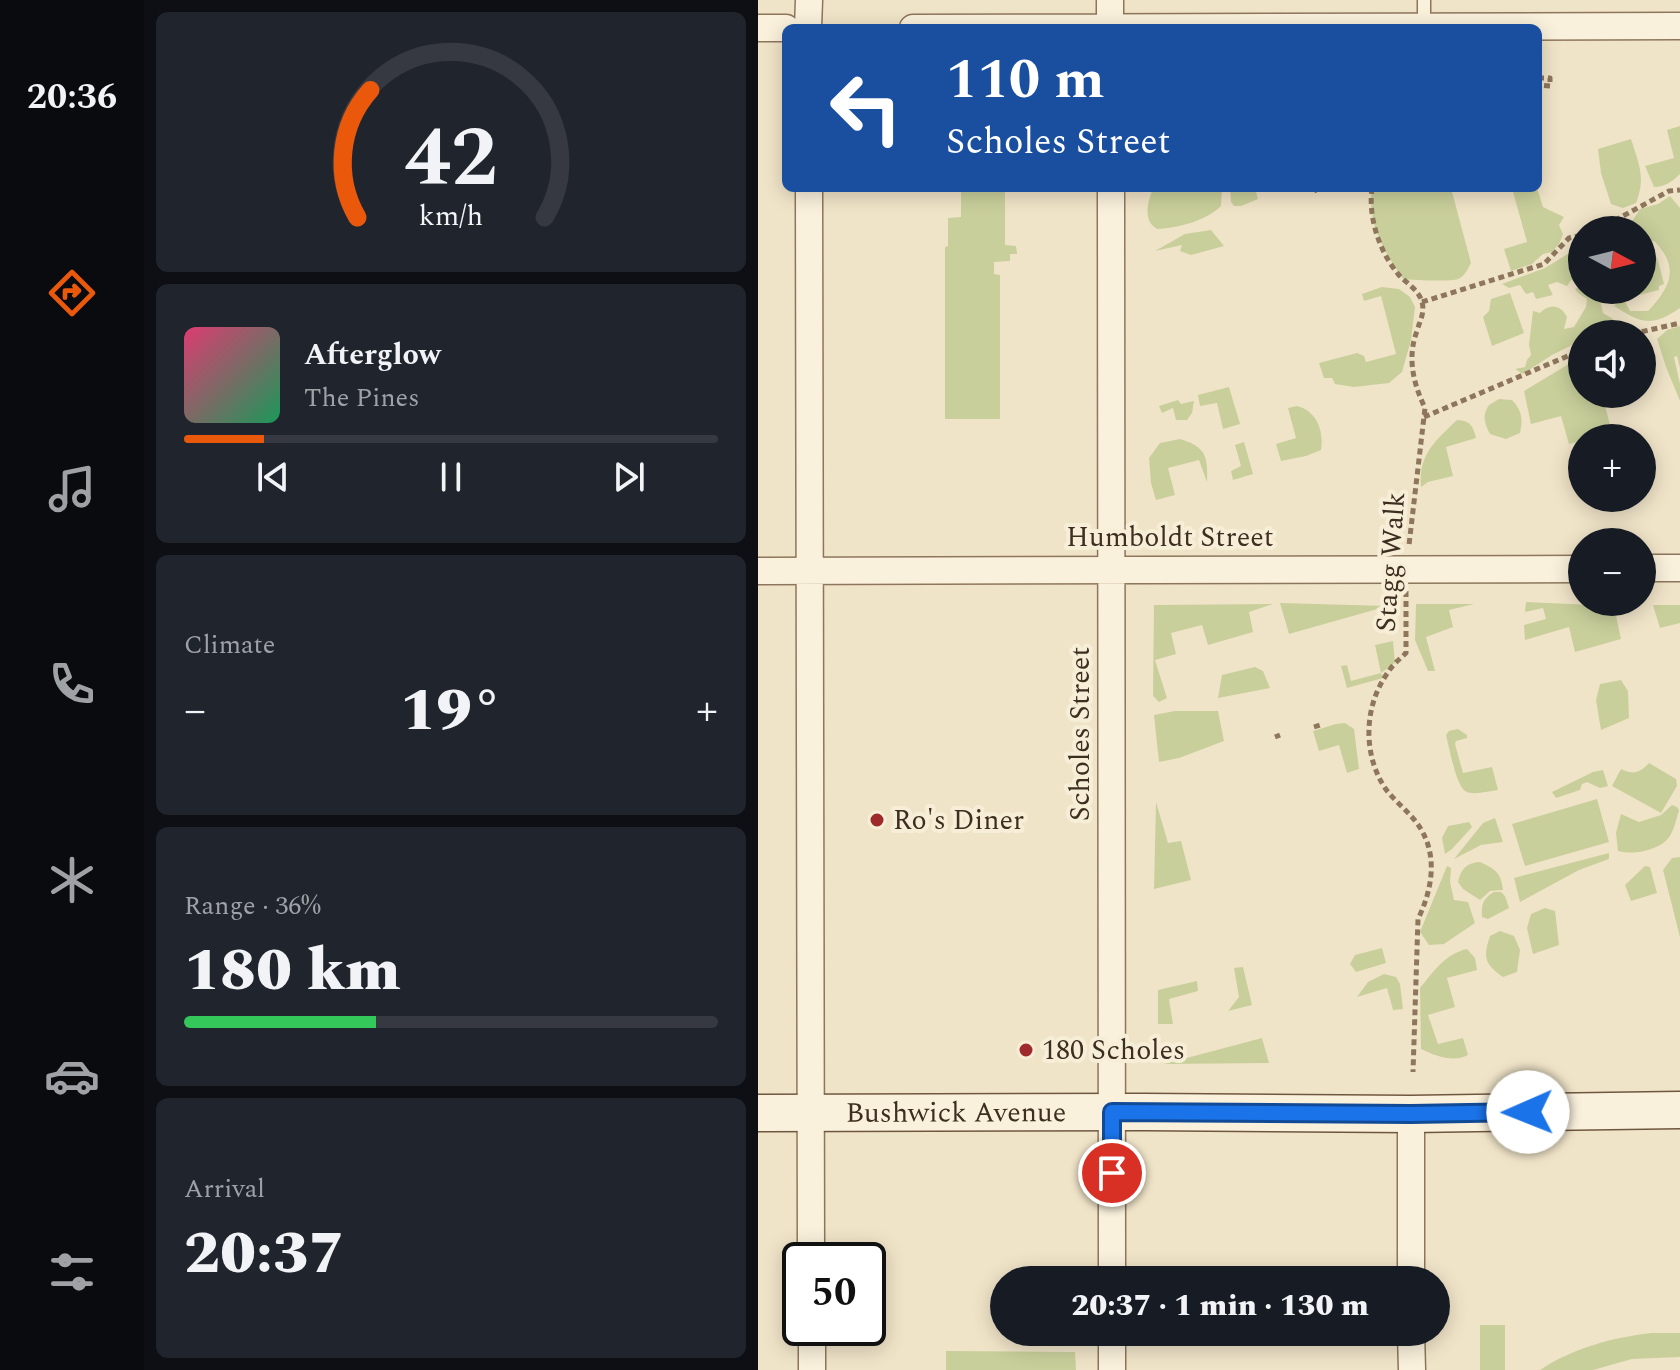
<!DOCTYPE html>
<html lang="en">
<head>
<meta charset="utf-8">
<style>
	body { margin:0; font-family:Spectral,serif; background:#20242c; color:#f1f3f6; height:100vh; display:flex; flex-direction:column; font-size:30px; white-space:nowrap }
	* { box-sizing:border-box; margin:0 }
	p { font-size:26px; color:#9ea1a6 }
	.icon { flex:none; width:44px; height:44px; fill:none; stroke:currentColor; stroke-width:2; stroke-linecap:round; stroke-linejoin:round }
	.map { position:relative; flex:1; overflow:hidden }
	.details { display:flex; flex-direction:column; gap:12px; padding:12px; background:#0d0f14; width:614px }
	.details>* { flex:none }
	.guide { position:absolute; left:24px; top:24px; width:760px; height:168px; border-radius:12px; box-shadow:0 4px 20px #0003; background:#1a4fa0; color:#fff; overflow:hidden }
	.needle { width:52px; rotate:97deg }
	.fabs { position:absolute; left:810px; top:216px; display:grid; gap:16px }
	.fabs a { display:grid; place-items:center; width:88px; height:88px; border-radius:50%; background:#171b24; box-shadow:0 4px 20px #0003; font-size:40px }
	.speed { position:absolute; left:24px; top:1242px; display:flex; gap:16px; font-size:40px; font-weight:700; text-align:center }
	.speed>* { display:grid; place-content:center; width:104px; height:104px; border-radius:50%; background:#171b24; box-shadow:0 4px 20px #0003; line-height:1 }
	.speed .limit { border:4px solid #111; border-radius:12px; background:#fff; color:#111 }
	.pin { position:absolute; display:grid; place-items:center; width:68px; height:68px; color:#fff; margin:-34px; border:4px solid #fff; border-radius:50%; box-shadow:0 2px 8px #0007 }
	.me { position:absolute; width:88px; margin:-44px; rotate:269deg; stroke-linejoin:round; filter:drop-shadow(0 0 6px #0008) }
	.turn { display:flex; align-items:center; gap:28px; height:168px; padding:0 32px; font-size:36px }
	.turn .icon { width:104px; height:104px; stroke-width:2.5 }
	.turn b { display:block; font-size:56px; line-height:68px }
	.big { font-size:60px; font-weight:800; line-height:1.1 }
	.details .card { flex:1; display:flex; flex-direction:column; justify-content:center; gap:12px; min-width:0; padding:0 28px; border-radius:12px; background:#20242c }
	.details .dial { align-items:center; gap:0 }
	.dial svg { height:208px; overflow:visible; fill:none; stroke:#363941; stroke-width:7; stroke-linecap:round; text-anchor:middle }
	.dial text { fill:#f1f3f6; stroke:none }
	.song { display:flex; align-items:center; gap:24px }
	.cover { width:96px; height:96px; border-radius:12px; background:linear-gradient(135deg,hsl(340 70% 55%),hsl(150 70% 35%)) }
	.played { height:8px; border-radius:4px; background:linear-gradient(90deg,#ea580c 15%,#363941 15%) }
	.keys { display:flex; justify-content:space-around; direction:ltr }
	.heat { display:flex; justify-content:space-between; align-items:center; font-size:44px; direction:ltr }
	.charge { height:12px; border-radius:6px; background:linear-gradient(90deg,#34c759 36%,#363941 0) }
	.trip { position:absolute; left:232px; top:1266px; width:460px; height:80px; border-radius:40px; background:#171b24; box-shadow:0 4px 20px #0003; font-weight:800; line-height:80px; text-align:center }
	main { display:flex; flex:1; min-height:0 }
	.dock { display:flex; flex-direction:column; width:144px; justify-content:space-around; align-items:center; background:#090b0e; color:#9ea1a6 }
	.dock .icon { width:56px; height:56px }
	.dock .on { color:#ea580c }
	.dock b { font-size:36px; color:#f1f3f6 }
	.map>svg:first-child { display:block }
	.green { fill:#c9cf9b }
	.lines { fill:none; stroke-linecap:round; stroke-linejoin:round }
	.service-casing { stroke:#8d765c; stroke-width:15 }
	.minor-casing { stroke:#8d765c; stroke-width:29 }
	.secondary-casing { stroke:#6f573f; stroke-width:39 }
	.path { stroke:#8d765c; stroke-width:5; stroke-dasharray:6 4; stroke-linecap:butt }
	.service { stroke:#faf1dc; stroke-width:12 }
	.minor { stroke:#faf1dc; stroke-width:26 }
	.secondary { stroke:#faf1dc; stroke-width:36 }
	.route-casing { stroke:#114b97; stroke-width:20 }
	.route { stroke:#1a73e8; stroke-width:14 }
	.poi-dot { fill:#9e2a2b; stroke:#f7eed8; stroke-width:3 }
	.labels { text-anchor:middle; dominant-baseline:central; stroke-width:8; stroke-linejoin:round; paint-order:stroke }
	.street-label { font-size:28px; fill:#3d2e20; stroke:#f7eed8 }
	.poi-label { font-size:28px; fill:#3d2e20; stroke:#f7eed8; text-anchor:start }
</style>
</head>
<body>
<main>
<nav class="dock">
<b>20:36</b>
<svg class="icon on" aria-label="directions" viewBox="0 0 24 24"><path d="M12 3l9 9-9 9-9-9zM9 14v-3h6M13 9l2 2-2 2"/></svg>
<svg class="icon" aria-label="music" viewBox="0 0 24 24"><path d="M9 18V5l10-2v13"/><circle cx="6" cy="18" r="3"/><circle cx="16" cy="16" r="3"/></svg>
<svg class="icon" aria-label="phone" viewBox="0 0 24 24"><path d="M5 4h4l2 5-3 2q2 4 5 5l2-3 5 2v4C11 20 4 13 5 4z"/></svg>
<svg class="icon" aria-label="climate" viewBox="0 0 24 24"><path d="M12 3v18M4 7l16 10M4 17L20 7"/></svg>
<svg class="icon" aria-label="car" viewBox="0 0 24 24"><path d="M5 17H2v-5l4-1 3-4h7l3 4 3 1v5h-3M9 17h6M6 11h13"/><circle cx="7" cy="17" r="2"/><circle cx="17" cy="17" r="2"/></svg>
<svg class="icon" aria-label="filters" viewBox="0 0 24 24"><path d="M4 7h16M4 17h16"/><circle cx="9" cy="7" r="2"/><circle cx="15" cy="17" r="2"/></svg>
</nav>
<section class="details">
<div class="card dial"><svg viewBox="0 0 100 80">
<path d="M14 69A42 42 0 1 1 86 69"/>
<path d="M14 69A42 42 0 0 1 19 20" stroke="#ea580c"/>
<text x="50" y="56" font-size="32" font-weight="700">42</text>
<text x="50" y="72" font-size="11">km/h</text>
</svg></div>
<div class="card">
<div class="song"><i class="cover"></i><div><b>Afterglow</b><p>The Pines</p></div></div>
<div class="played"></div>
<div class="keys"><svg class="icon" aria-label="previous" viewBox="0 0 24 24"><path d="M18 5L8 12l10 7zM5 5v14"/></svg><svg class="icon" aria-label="pause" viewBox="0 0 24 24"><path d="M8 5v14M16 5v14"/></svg><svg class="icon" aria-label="next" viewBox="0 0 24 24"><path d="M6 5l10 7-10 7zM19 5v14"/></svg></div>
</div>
<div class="card"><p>Climate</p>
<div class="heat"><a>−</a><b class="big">19°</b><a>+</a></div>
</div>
<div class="card"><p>Range · 36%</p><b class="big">180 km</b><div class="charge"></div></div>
<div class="card"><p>Arrival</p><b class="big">20:37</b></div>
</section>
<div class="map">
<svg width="922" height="1370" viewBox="0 0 922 1370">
	<rect width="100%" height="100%" fill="#f0e4c8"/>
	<path class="green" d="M922,126V174C915,181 907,187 896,187L887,166L916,158L909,130Z
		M873,139C881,165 888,177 878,203L865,208L853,204L843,173L840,149Z
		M130,188H247V245L258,246L259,254H252V261L236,262V274L242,275V419H187V247L190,246V218L203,217V189Z
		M395,188H464L463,206C448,221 420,228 399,229C384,220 390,202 395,188Z
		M472,188H497L500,199L483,206H476L473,202Z
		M614,188H693L713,263C710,269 706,277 700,279C692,282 654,280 645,279C625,249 609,225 614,188Z
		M754,188H779L785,207L806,217L801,225L805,234L801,244L794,252L785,254L774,264L753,271L746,249L769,242Z
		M912,196L922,208V308C893,328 883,323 856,306L864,297H858L856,290H884V261L899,257L906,284L901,286V290L869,298L868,295L864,296L872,311H890C913,287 922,267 896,241L884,242V230H860L863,223L875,220L882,209L900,204Z
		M453,230L466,246L433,255L422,251L424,245L397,251L427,234Z
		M816,241L821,249L824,247V280L821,283L813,280L809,286L799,282L790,285L795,295L778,299L775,292L768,294L762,285L751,288L744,284L787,268L813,252Z
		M824,286V290H840L845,313L855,319L857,328L844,334H824V340L794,355L765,374L757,369L767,367L769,360L773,355L771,345L775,311L782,313C792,303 803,305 809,317L806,329L816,327L828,307L829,299L820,293L817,289Z
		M624,287L641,289L652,297L657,307L653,340L644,372L631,383L596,387L577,384L574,378H566L561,363L599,353L606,356L608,362L638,354L623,296L606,301L604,294Z
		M752,293L766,333L734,346L725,317L731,311L733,299Z
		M922,326V368L919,356L916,357L922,384V401L908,367L899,339L909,330Z
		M824,356V394H844L854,433L834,438H824V441L811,444L803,416L773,424L766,391Z
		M471,387L482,424L465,429L459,403L442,406L440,395Z
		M741,399L754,400C764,411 765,418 762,433L748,439L732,434C726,423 724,415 731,405Z
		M420,400L423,404L436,401L434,413L429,420H418L415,408L404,413L401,406Z
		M539,406C559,411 566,431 563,450L548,456L523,461L518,444L538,438L530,408Z
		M699,420C713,421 715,426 718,438L688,447L695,476L670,482L663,487C660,455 677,441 699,420Z
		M422,439C448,447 450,456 449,482L441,460L410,468L417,495L398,500L393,483L391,458L402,443Z
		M486,442L495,474L475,480L473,471L483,466L477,445Z
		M768,602L856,606L863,639L817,652L811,627L767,640L766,625L788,619L785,608L767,612Z
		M522,603L630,606L531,634Z
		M515,604L491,612L495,632L450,645L444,625L413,633L418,654L397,660L409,698L401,702L395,696L396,605Z
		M658,604H716L691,610L695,627L668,637L677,671H670L657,640Z
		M895,605H922V623L902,628Z
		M635,641L637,663L623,673L625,678L589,688L583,666L589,665L593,681L623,673L617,645Z
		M497,667L505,671L512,688L460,698L464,675Z
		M863,680L870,691L871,718L843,730L838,700L842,684Z
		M417,711H460L466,741L421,758L401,762L396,715Z
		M587,723L596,729L601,769L589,773L581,745L561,751L555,731L578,724Z
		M700,729L709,735V738L698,741L697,744L705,773L734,767L740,790C732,791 714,796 707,791C698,785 691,747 688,735L691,731Z
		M891,763L918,779L919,786L903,813L854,786L863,769C875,775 882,773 891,763Z
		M845,770L850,786L842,788L829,782L824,784L822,790L798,798L794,792L835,772Z
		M839,799L851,842L767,866L754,824Z
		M398,802L410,843L423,841L433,880L396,889Z
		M914,805L919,807L921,810C914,835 913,844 886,851C876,853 870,853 860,851L858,833L863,814L881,822L903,815Z
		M737,818L745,842L723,845L696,859L725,823Z
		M711,822L714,827L694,849L687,854L684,838L690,826Z
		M851,853V859L821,870L762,902L756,878Z
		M922,857V937L905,870L914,858Z
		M722,862C737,869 743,872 745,890L732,891L722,900L705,889L700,882C703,869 708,863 722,862Z
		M689,866L693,868L692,882L696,900L710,902L717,923L686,944L671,945L662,932Z
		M887,866L892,867L899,893L873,901L867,885Z
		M736,892H743L747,896L751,908L730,919L724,917C723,905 725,898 736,892Z
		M787,908L797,911L801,945L775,954L769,928L773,914Z
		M742,931L756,936L762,950L759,972L745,977C726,964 725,957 732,936Z
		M624,948L628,963L598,972L592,964L597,955Z
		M709,949L717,958L719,970L689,978L697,1007L670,1015L680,1044L705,1038L710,1055C695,1063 678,1056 663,1049L662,988C676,971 687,954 709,949Z
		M485,967L494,1005L470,1011L481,997L476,968Z
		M626,974L638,977L642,984L645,1009L635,1010L629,988L599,997L610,982Z
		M439,981L440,991L411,999L415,1024H400V990Z
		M504,1038L511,1063L406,1064Z
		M722,1325H747V1370H722Z
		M893,1333H922V1357L874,1359L835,1370H782C815,1348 853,1338 893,1333Z
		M188,1351L317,1352L318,1370H188Z"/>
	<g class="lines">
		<defs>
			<path id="service" d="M666,26V0"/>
			<path id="minor" d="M0,28H28
				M50,28L51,0
				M155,28L922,26
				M352,28V0
				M51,188L53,1260
				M353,188L354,1280
				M884,568H922
				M0,571L824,569
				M653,1114V1280
				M54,1328V1370
				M653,1332L654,1370
				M354,1370V1332"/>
			<g id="secondary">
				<path id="s1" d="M0,1113L386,1112L653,1114L922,1110"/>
			</g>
		</defs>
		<use href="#service" class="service-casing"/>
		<use href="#minor" class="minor-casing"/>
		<use href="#secondary" class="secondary-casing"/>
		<path class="path" d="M780,78H792V86L780,85
			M614,188C610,217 621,251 640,274C648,283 661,290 664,302C667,313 662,320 659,331C649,357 655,383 667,408L651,545
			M556,191L562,188
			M839,230L911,191L922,190
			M664,302L786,264L811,238L824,235
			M874,334L922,323
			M666,417L824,350
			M648,591V653C642,659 635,664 631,671C606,704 604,753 627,788C634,798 644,806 652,815C681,845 677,884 660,919L655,1072
			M556,727L562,725
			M517,737L522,735"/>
		<use href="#service" class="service"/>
		<use href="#minor" class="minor"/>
		<use href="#secondary" class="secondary"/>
	</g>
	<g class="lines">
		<defs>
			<path id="route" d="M354,1173V1112L653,1114L770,1112"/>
		</defs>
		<use href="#route" class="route-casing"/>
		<use href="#route" class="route"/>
	</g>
	<g class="poi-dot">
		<circle cx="119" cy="820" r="8"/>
		<circle cx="268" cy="1050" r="8"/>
	</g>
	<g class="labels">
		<g class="street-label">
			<text x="412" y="537">Humboldt Street</text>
			<text transform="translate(633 562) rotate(-86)">Stagg Walk</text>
			<text transform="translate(322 734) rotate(-90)">Scholes Street</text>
			<text stroke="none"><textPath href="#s1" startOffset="198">Bushwick Avenue</textPath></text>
		</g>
		<g class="poi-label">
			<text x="135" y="820">Ro's Diner</text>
			<text x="284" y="1050">180 Scholes</text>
		</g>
	</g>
</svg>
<div class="fabs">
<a><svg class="needle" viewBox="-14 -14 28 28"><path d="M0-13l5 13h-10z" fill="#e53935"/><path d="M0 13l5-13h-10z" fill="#9ea1a6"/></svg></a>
<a><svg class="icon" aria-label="sound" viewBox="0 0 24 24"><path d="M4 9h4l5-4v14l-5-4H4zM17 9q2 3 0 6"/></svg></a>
<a>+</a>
<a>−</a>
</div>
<div class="speed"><div class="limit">50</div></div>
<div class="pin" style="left:354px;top:1173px;background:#d93025"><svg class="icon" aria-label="arrive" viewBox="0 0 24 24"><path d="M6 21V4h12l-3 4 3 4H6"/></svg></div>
<svg class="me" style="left:770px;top:1112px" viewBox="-20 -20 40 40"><circle r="19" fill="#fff"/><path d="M0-13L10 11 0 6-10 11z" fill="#1a73e8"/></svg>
<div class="trip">20:37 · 1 min · 130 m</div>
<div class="guide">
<div class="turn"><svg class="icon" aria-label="left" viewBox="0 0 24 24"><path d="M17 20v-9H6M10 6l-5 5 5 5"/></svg><div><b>110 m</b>Scholes Street</div></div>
</div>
</div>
</main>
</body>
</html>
